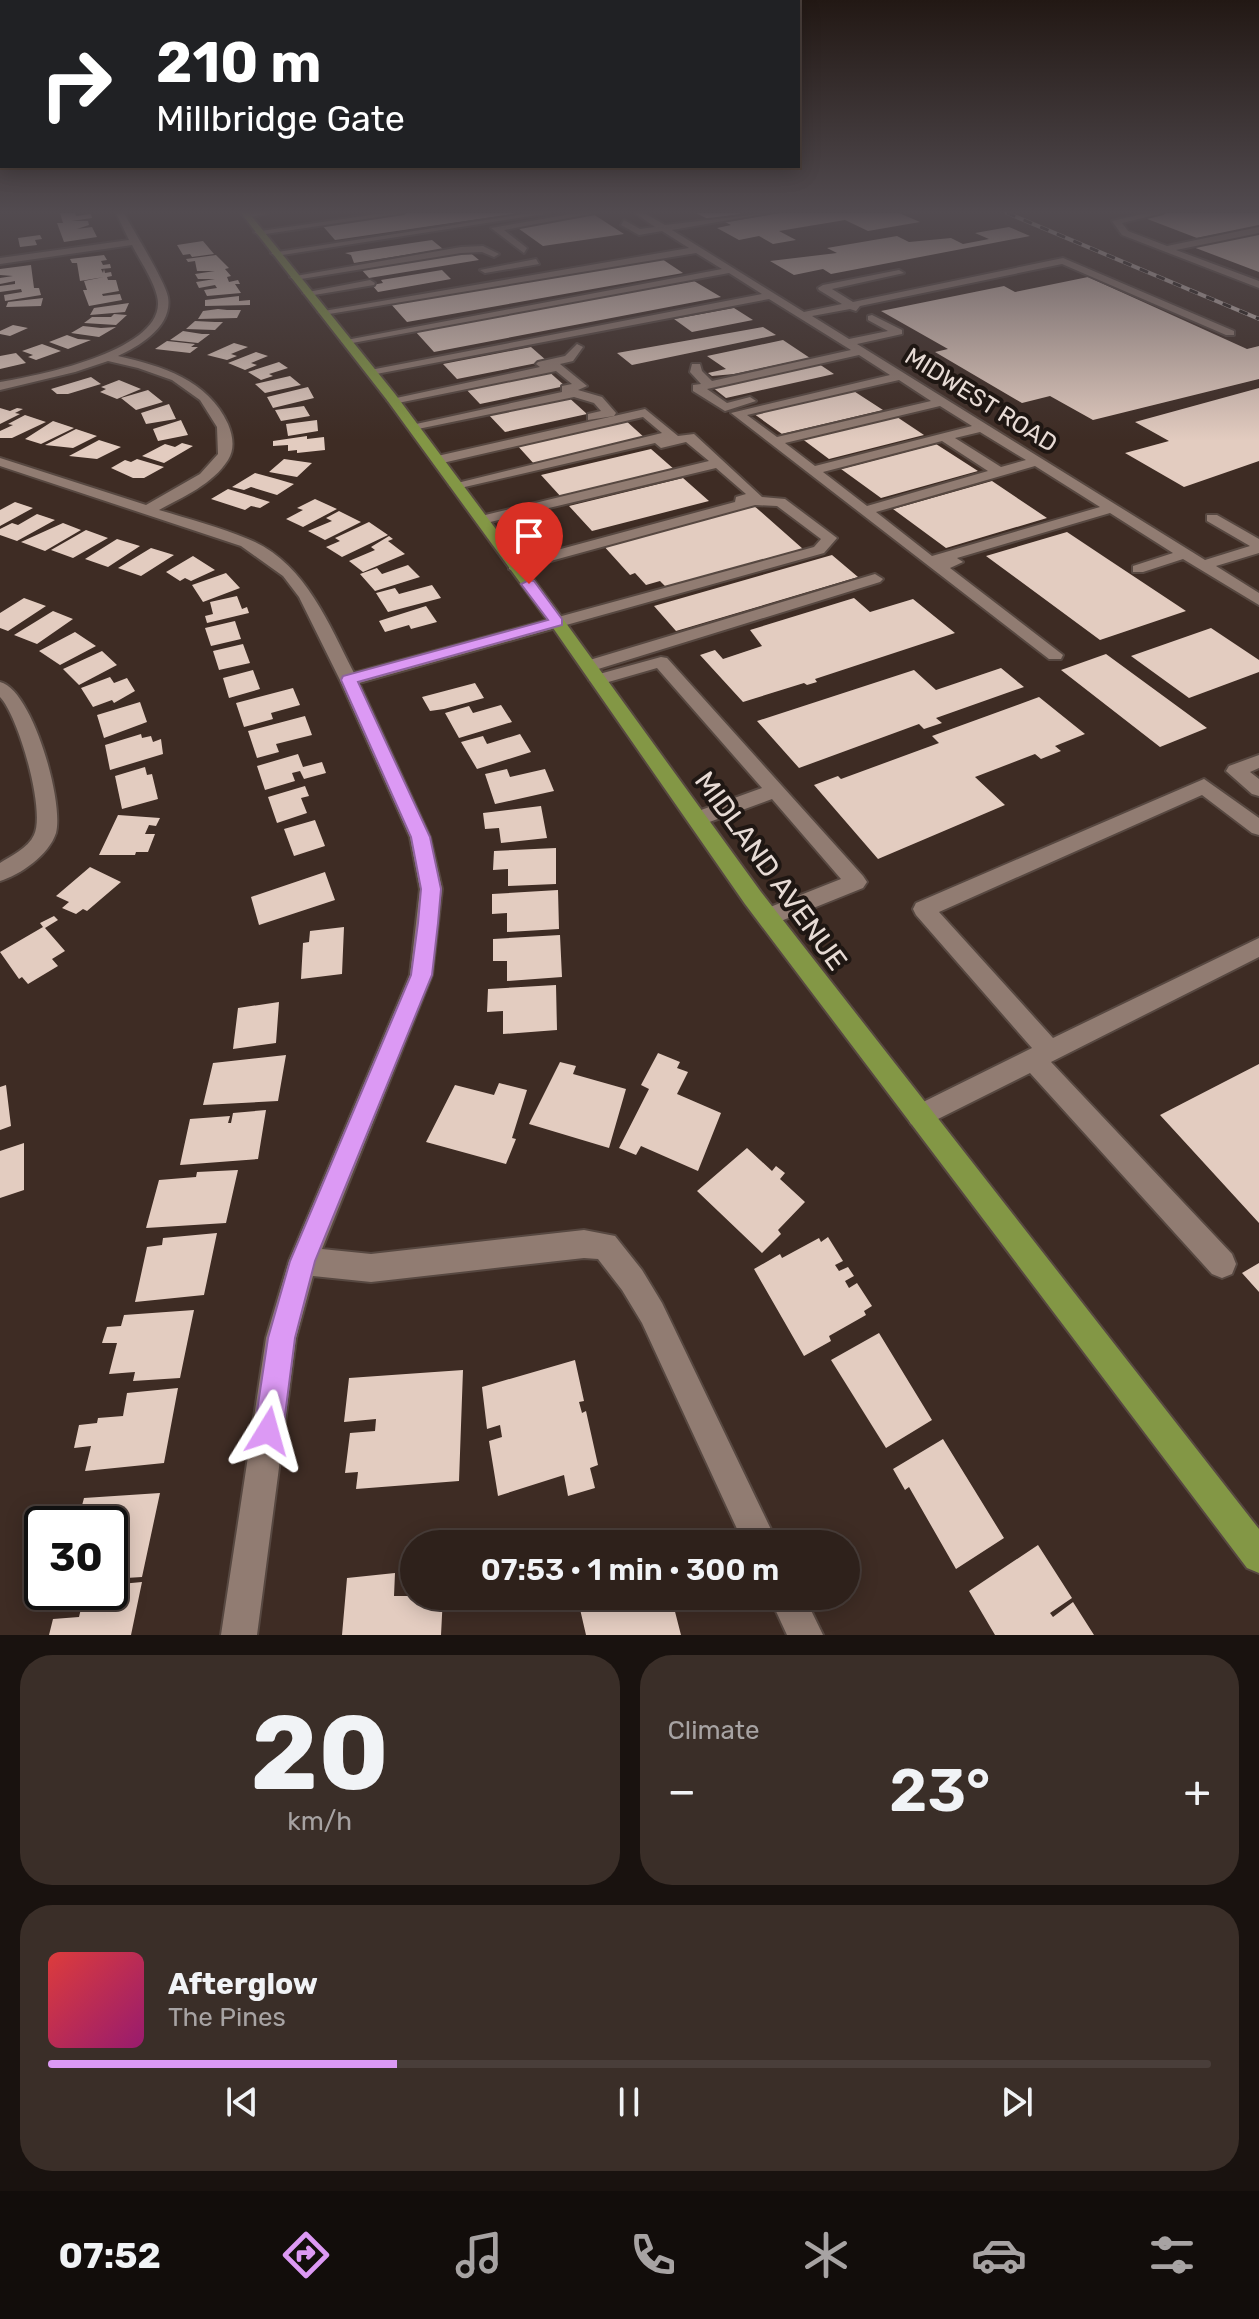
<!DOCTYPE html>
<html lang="en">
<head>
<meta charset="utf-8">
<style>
	body { margin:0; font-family:Rubik,sans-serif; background:#3a2e28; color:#f1f3f6; height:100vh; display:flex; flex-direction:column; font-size:30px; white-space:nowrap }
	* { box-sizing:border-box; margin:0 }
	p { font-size:26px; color:#a7a3a3 }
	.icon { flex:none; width:44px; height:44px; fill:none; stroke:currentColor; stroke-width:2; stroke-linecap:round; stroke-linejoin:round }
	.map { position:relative; height:1635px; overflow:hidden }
	.panel { display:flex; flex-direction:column; gap:20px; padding:20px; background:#19120f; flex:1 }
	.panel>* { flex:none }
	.top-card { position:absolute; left:0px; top:0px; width:800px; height:168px; box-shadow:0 4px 20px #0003,0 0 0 2px #493e3a; background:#202124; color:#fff; overflow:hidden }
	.speed { position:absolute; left:24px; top:1506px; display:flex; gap:16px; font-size:40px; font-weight:700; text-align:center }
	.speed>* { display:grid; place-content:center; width:104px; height:104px; border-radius:50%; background:#2e211b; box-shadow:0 4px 20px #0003,0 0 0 2px #493e3a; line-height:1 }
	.speed .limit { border:4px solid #111; border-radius:12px; background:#fff; color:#111 }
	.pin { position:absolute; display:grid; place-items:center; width:68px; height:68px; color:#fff; margin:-82px -34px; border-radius:50% 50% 50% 0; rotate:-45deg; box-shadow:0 0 8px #0007 }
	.pin .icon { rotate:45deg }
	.me { position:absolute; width:88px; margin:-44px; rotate:8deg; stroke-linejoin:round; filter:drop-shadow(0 0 6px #0008) }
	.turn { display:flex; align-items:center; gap:28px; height:168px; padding:0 24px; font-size:36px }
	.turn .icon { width:104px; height:104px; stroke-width:2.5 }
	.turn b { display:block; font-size:56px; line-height:68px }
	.big { font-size:60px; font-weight:600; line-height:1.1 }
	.panel .widget { flex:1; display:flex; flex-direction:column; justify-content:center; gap:12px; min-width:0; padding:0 28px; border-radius:32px; background:#3a2e28 }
	.panel .dial { align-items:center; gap:0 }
	.dial b { font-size:104px; line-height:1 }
	.song { display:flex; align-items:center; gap:24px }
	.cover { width:96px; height:96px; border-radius:12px; background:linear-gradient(135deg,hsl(0 70% 55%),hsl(320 70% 35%)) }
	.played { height:8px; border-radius:4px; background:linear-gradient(90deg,#dc99f4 30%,#493e3a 30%) }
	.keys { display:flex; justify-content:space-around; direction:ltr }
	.heat { display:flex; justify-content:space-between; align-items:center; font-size:44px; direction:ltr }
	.panel .tiles { flex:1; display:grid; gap:20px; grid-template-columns:1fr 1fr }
	.widget:last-child { grid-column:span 2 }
	.trip { position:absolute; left:400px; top:1530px; width:460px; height:80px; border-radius:40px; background:#2e211b; box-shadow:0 4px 20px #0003,0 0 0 2px #493e3a; font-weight:600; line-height:80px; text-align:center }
	.tabs { display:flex; height:128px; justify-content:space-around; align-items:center; background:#120d0b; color:#a7a3a3 }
	.tabs .icon { width:56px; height:56px }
	.tabs .active { color:#dc99f4 }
	.tabs b { font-size:36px; color:#f1f3f6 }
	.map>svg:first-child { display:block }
	.building { fill:#e3ccc0 }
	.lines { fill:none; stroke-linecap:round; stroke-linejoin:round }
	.minor-casing { stroke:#574841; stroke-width:4 }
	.major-casing { stroke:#574841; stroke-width:4 }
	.minor { fill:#917c72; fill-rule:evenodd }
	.major { fill:#839745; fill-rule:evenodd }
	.rail-casing { stroke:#c9bcb6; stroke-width:4 }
	.rail { stroke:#1f1713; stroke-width:3; stroke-dasharray:9; stroke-linecap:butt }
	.route { fill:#dc99f4; stroke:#8f639f; stroke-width:2 }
	.labels { text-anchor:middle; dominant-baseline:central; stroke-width:8; stroke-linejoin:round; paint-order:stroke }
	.far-street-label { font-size:24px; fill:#e7dbd5; stroke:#1f1713 }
	.street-label { font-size:28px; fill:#e7dbd5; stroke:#1f1713 }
</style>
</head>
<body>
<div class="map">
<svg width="1259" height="1635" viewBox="0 0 1259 1635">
	<rect width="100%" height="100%" fill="#3e2c24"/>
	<path class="building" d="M60,213H75L76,216L91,214L92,218L71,221H88L89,225L77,229L92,227L97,237L64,242L57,223H63Z
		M405,213H514V214L335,240L321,224Z
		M696,213H740V214L708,219Z
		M781,213H899L920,222L868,231L845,220L779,231L796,240L773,244L759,236L739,240L717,228L731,225L725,222Z
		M1167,213H1259V226L1197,238L1142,217Z
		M593,214L624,234L543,246L515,226Z
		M1009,227L1030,236L831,274L823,269L794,275L770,261L837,253L827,248L897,236L909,242L951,238L963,244L989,239L975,233Z
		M1259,231V272L1193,247L1227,240L1222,238Z
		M40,235L42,239L35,240L37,245L20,247L18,238Z
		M432,240L443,249L354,263L351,255L345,253Z
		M203,241L214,254L192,257L190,254L183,255L177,245Z
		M468,251L479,260L369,278L360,268Z
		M104,255L107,260L101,261L103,265L110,264L111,268L101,269L103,273L104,269L105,273L111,272L112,276L107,277L108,280H116L119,291L102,294L103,296L120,294L122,300L89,306L83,290H87L84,281L104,277L80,281L77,263H72L70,259Z
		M216,255L229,268L225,269L231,276L227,277L229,282L238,280L240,284H235L241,293L207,296L204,290L217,288L215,285L199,288L196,282L215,279H198L195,274L215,271H197L195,261L188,262L186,259Z
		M659,257L683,273L407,322L390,303Z
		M31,265L34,288H39L41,295L5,301L4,295L22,292L21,289L0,292V286L15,284V281L0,284V278L13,276L0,275V269Z
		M442,270L451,279L378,292L372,285L383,283L381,280Z
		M1088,277L1247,349L1259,346V379L1093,420L1050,396L1022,403L935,352L948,349L881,311L1004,286L1015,292Z
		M694,281L721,297L434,352L415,331Z
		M239,296V301L250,300V305L205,306V300Z
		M43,298L41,306L6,307L8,302Z
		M129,303L125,312L90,315L94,308Z
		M734,308L753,320L692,332L674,319Z
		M218,309L227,310H241L237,318L198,319L203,311Z
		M114,314L127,315L116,325L84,323L92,317H111Z
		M195,321L215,322H223L215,330L186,329Z
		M13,325L28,328L10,336L0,334V331Z
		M83,326L101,328L116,327L99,337L71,333Z
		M763,327L776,335L632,365L617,353Z
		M183,331L202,334H210L198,343L170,340Z
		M67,335L78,339L91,340L68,349L49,342Z
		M783,340L810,358L734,374L712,376L708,373L726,369L707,356Z
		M167,341L195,344L191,347H198L190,353L155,349Z
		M234,343L248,347L231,354L237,356L227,360L207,355Z
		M42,344L61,351L36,360L28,357L33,355L22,351Z
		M531,347L547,361L457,379L443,364Z
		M256,352L268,356L251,363L257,365L245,370L228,363Z
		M16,353L26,363L0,369V356Z
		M279,362L288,368L269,374L273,376L261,380L248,372Z
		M819,364L834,374L726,398L712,387Z
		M547,370L565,386L480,404L464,387Z
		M290,376L301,385L265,393L255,384Z
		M91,377L101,384L68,394H57L51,389Z
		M119,380L141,389L117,399L100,392L106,389L101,387Z
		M308,387L314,398L273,408L267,397Z
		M849,388L883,410L782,434L750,411Z
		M1259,388V461L1184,487L1125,453L1169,441L1135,422Z
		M148,390L163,402L136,410L121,398Z
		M566,395L587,414L505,432L486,412Z
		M169,404L176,419L146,424L141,413Z
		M304,406L310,416L281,421L275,410Z
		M0,408L10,411L17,408L23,409L15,413L20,414L0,424Z
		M25,415L46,422L12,438H0V431L13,425L8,424Z
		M894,415L924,435L829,459L801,438Z
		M624,419L646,439L535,465L516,444Z
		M181,420L188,435L158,441L153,429Z
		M317,420L318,431L288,436L286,424Z
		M53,421L74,428L41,444L25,439Z
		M76,429L97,436L73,448L45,445Z
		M307,436V439L324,437L325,450L297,453V450L288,451V445L273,446V441Z
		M99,440L121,447L97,459L69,456Z
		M182,443L193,446L164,463L142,456L165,444L175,447Z
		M936,444L978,471L881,498L841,469Z
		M651,449L675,470L562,498L541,475Z
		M137,459L164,467L144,478H133L111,468L125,460L131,462Z
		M284,459L312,463L297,477L269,472Z
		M255,473L277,479L294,484L277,495L251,487L244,490L232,487Z
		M683,478L709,501L592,531L569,506Z
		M992,481L1047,518L946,548L893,509Z
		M228,489L251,496L270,502L260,508L251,506L245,510L211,499Z
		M315,499L337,509L303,527L286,519L303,510L297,508Z
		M15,502L33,508L0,526V510Z
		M752,504L803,549L666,587L660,581L646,585L635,573L630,575L602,544Z
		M339,511L361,522L325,540L308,531L332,521L326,518Z
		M37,514L55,520L17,541L0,535V529L12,523L18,525Z
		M369,522L388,535L342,557L326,547L340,541L335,538Z
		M63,523L81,530L45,551L21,542Z
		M86,530L108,538L73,558L51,550Z
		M1067,532L1106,558L1186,611L1100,640L986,556Z
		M389,536L393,539L388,541L405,554L363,572L349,561L375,550L371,547Z
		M117,539L140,546L108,567L85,559Z
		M151,548L174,555L141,576L118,568Z
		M832,555L858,577L676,631L654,606Z
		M193,556L215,570L191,581L185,578L180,581L166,572Z
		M408,565L420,577L375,591L360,574L377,568L382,574Z
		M226,573L240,588L203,602L192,585Z
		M432,585L441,598L388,612L376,593L395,588L399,594Z
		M237,596L242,609L247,607L249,613L207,623L205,616L213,614L210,602Z
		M24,598L46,606L8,631L0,628V613Z
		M854,598L870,612L913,599L955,633L815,679L817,682L807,685L804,683L743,702L700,655L715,650L723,659L762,646L750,630Z
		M426,606L437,622L411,629L409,625L385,632L379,621Z
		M53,611L73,619L37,644L14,635Z
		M235,621L241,639L211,646L205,628Z
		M1211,628L1259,660V672L1189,698L1131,656Z
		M75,632L96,646L60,665L39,651Z
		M243,644L250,663L219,670L213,651Z
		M102,651L117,665L79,685L63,669Z
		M1106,654L1207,728L1160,747L1061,670Z
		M1001,668L1024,687L936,718L942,723L924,729L919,724L799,768L757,721L914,670L936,690Z
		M253,670L260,689L229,698L223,678Z
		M110,677L114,683L127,678L135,691L114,703L112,700L93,707L81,688Z
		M475,683L484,698L444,709L430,711L422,697Z
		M293,688L300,705L271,713L273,719L244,727L236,703Z
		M1039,697L1085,734L1055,746L1061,751L1041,759L1035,754L975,777L1005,805L878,859L814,785L838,776L841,779L939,743L932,736Z
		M140,702L147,722L104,738L97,715Z
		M501,705L512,722L459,738L445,713L469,706L473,713Z
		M305,716L312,735L276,744L279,752L257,758L248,731Z
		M141,734L142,738L151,736L153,742L161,739L163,754L110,770L105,745Z
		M520,734L531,752L477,769L461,742L483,736L487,744Z
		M298,754L303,767L322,762L326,773L304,779L300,771L292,773L295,781L265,790L257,766Z
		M145,767L147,775L152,774L158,799L122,809L115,776Z
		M507,769L510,777L545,769L554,791L495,804L485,774Z
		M305,786L309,796L301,798L307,813L277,823L268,797Z
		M541,806L547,838L501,843L499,828L485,829L483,813Z
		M118,815L160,818L156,826L149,825L145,834H155L148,852H136L135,855H99Z
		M315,820L325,846L294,856L284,829Z
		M556,848V884L508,886V869L493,870L494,851Z
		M90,867L121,882L87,911L83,909L76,914L62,908L69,902L56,896Z
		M325,872L335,900L259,925L251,897Z
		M558,890L559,929L507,932V913L492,914V894Z
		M54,916L58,920L45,928L65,951L52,959L58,966L28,984L22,977L19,979L0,952L43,927L40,923Z
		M344,927L342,974L301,979L303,943L309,942L310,931Z
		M560,935L562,977L507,981V961H493V939Z
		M556,985L557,1030L503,1034V1011L487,1012L488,989Z
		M279,1002L276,1043L233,1049L238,1008Z
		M658,1053L680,1062L677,1068L688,1072L677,1094L721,1113L698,1171L641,1146L636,1155L619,1148L649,1089L641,1085Z
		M286,1055L278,1101L203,1105L213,1063Z
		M560,1062L576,1066L573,1074L626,1089L609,1148L529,1124Z
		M1259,1064V1223L1160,1115Z
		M499,1083L527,1090L512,1138L516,1139L506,1164L426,1142L455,1085L494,1095Z
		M6,1085L11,1126L0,1130V1087Z
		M266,1110L258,1159L180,1165L190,1119L230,1116L228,1123H231L233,1113Z
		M24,1143V1190L0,1198V1151Z
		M747,1148L772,1171L776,1166L785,1173L780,1179L805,1202L778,1230L781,1234L762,1253L697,1191Z
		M238,1170L226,1223L146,1228L159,1180L196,1177L197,1172Z
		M217,1233L204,1295L135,1302L147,1247L162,1245L163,1238Z
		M828,1237L843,1261L835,1265L839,1271L848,1267L854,1276L845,1281L849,1288L857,1283L872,1306L864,1311L866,1315L829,1336L831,1341L804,1356L754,1269L780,1254L782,1258L819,1238L821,1242Z
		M1259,1263V1292L1242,1273Z
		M194,1310L180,1378L133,1381L135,1372L109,1374L117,1343H102L107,1327L121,1326L124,1315Z
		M879,1333L932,1420L886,1448L831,1360Z
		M575,1360L584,1401L579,1402L582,1413L586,1411L598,1465L590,1468L595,1488L568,1496L564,1475L498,1496L489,1441L502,1437L500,1425L487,1429L482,1387Z
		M463,1370L459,1481L356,1489L358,1472L345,1473L350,1433L375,1431L376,1419L344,1422L349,1378Z
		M178,1388L164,1463L85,1471L91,1446L74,1448L79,1425L97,1423L98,1418L123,1416L127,1393Z
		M943,1439L1004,1538L956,1569L909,1487L905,1490L893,1469Z
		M160,1493L142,1577L110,1579V1524H77L84,1498Z
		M1038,1545L1072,1598L1050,1613L1053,1617L1073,1602L1094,1635H995L969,1591Z
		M395,1573L394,1596H443L441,1635H342L347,1578Z
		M142,1582L131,1635H49L53,1619L79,1617L85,1592H110V1585Z
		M577,1596H671L681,1635H586Z"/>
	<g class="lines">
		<defs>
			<path id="minor" d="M116,213H124C133,230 165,281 168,297C173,326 140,346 118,356C162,366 208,380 228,424C233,436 235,449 228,460C213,484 183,497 159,510C189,519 220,527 248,539C305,562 328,623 354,673L814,547L821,539L777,506L755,505L514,571L509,569V563L735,502L736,497L746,494L716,468L482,524L475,520L477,517L709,461L686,442L661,448L655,443L456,489L449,485L662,433L643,417L438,464L433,463V457L645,409L678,436L694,434L762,497L785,499L837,538L824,553L359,683L430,837L442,889L432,975L322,1249L371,1254L584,1230L615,1236L642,1270L662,1303L778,1544H744L642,1323L622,1290L598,1259L584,1258L371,1282L313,1276L296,1338L257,1635H221L266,1338L289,1261L410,975L420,889L410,837L340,680L299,597L283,576L241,546L0,466V458L146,505L200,474L218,454L217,427L200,400L172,380L138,368L108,361L75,372L0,390V382C36,376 171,350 157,296C153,279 140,261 132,245L0,264V258L129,240Z
				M246,213H268L247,218L243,215Z
				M384,213H404L259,235L254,232Z
				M531,213H550L276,256L271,253Z
				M577,213H595L504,230L527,248L524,253L491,228Z
				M635,213H644L665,225L768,213L672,230L804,312L842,304L819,290L818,288L823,285L899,270L904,273L832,289L853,302L1063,258L1234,331V335H1226L1062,264L860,306L856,311L850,309L812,316L849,339L888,331L868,320V316L872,315L902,330V334L857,344L1205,560L1250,546L1207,521V515H1217L1259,539V553L1216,566L1259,593V605L1183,559L1143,572H1133V566L1173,553L1110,513L957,558L963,562L950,568L1063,655L1061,659H1049L731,413L890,375L859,355L707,389L727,403L750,397L756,401L725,411L693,391V385L701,384L690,372L692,364H700L702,371L712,381L851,350L769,299L371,375L365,371L762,294L729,273L347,344L341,341L722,269L696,253L323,315L318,312L689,248L662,231L639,235L621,225L624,220L640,229L655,227ZM899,380L931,401L777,437L747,415ZM940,406L972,426L815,466L785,443ZM980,432L1026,460L1001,467L955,438ZM942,441L988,471L867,506L823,472ZM1035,466L1100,507L932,556L876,512Z
				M1147,213H1163L1122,223L1128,231L1167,246L1259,227V233L1176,250L1259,281V288L1122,235L1112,221Z
				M483,246L499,254L494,257L482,252L461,253L295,280L290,277L461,247Z
				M536,259L539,264L485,273L480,270Z
				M370,280L375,283L374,285L308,296L303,293Z
				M577,344L583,347L573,361L560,364L587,386L578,390L602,397L616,413L614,416L588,420V414L601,411L594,403L574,397L413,430L407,426L562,392V386L572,384L556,371L393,404L387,400L540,367L536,364L538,362L565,356Z
				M875,574L883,579L880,582L595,670L589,671L580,666L583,662Z
				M661,657L667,658L863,876L867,882L863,888L776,923L768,925L760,923L757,917L760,911L841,879L772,799L704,824H690L687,819L690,814L762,788L657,668L598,685L589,680L592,676Z
				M0,682C33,690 64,803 56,833C49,855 20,875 0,881V863C11,856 28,848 34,835C46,811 18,715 0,697Z
				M1259,755V768L1250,772L1259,779V796L1252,794L1226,771L1229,766Z
				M1204,779L1259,818V835L1252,833L1202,795L939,912L1053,1038L1259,938V957L1051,1062L1232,1254L1236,1264L1232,1274L1222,1278L1212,1274L1030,1073L920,1128L911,1124L907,1116L911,1108L1032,1048L916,915L913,909L916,903Z
				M769,1596H804L823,1635H787Z"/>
			<path id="major" d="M241,213H249L395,394L563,619L761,892L1259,1529V1573L1247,1568L745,904L551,625L387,400Z"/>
		</defs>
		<use href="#minor" class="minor-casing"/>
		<use href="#major" class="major-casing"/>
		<use href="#minor" class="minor"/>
		<use href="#major" class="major"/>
		<defs>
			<path id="rail" d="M1007,213L1259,319"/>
		</defs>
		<use href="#rail" class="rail-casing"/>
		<use href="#rail" class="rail"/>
	</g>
	<linearGradient id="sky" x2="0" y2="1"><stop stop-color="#221814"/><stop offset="0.48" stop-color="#524b50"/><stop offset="1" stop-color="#524b50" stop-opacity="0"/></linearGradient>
	<rect width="1259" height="441" fill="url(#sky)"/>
	<path class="route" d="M529,580L534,581L562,619V625L358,682L430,837L441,889L438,923L432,975L315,1261L295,1338L283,1431L278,1441L268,1445L258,1441L254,1431L268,1338L290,1261L411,975L418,923L421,889L411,837L341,680L343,676L548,620L521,584Z"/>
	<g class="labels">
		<g class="far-street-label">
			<text transform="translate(981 400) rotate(32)">MIDWEST ROAD</text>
		</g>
		<g class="street-label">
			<text transform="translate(771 871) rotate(54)">MIDLAND AVENUE</text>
		</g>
	</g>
</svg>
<div class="speed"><div class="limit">30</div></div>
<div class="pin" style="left:529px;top:584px;background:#d93025"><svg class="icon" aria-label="arrive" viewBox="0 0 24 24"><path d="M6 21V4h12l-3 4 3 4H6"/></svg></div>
<svg class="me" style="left:268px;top:1431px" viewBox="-20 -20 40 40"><path d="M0-17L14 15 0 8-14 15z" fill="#dc99f4" stroke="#fff" stroke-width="4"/></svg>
<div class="trip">07:53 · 1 min · 300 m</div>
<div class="top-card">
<div class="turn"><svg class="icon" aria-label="right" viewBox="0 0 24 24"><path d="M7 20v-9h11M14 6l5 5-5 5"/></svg><div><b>210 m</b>Millbridge Gate</div></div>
</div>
</div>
<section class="panel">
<div class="tiles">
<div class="widget dial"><b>20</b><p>km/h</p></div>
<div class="widget"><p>Climate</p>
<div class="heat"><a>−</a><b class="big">23°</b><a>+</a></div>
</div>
<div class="widget">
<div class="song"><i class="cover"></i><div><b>Afterglow</b><p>The Pines</p></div></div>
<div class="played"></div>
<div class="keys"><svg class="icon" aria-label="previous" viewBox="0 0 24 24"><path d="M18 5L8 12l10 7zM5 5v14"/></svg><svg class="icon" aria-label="pause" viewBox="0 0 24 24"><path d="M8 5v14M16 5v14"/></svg><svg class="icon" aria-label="next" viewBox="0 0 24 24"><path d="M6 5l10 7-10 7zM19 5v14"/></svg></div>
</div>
</div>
</section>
<nav class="tabs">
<b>07:52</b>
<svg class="icon active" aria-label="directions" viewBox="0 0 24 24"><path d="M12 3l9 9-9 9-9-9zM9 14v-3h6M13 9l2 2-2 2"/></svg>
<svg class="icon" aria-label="music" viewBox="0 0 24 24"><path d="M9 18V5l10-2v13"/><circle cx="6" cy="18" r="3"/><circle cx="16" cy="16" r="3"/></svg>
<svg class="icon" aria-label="phone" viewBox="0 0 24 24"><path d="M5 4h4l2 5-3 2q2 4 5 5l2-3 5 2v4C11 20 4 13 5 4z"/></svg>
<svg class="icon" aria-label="climate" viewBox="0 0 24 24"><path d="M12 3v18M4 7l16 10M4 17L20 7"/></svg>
<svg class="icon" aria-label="car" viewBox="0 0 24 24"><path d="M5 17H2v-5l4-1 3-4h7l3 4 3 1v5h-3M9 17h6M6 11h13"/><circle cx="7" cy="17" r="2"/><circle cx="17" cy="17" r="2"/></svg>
<svg class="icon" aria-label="filters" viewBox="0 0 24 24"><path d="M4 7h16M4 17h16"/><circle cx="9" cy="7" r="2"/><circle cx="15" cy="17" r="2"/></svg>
</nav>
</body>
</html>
